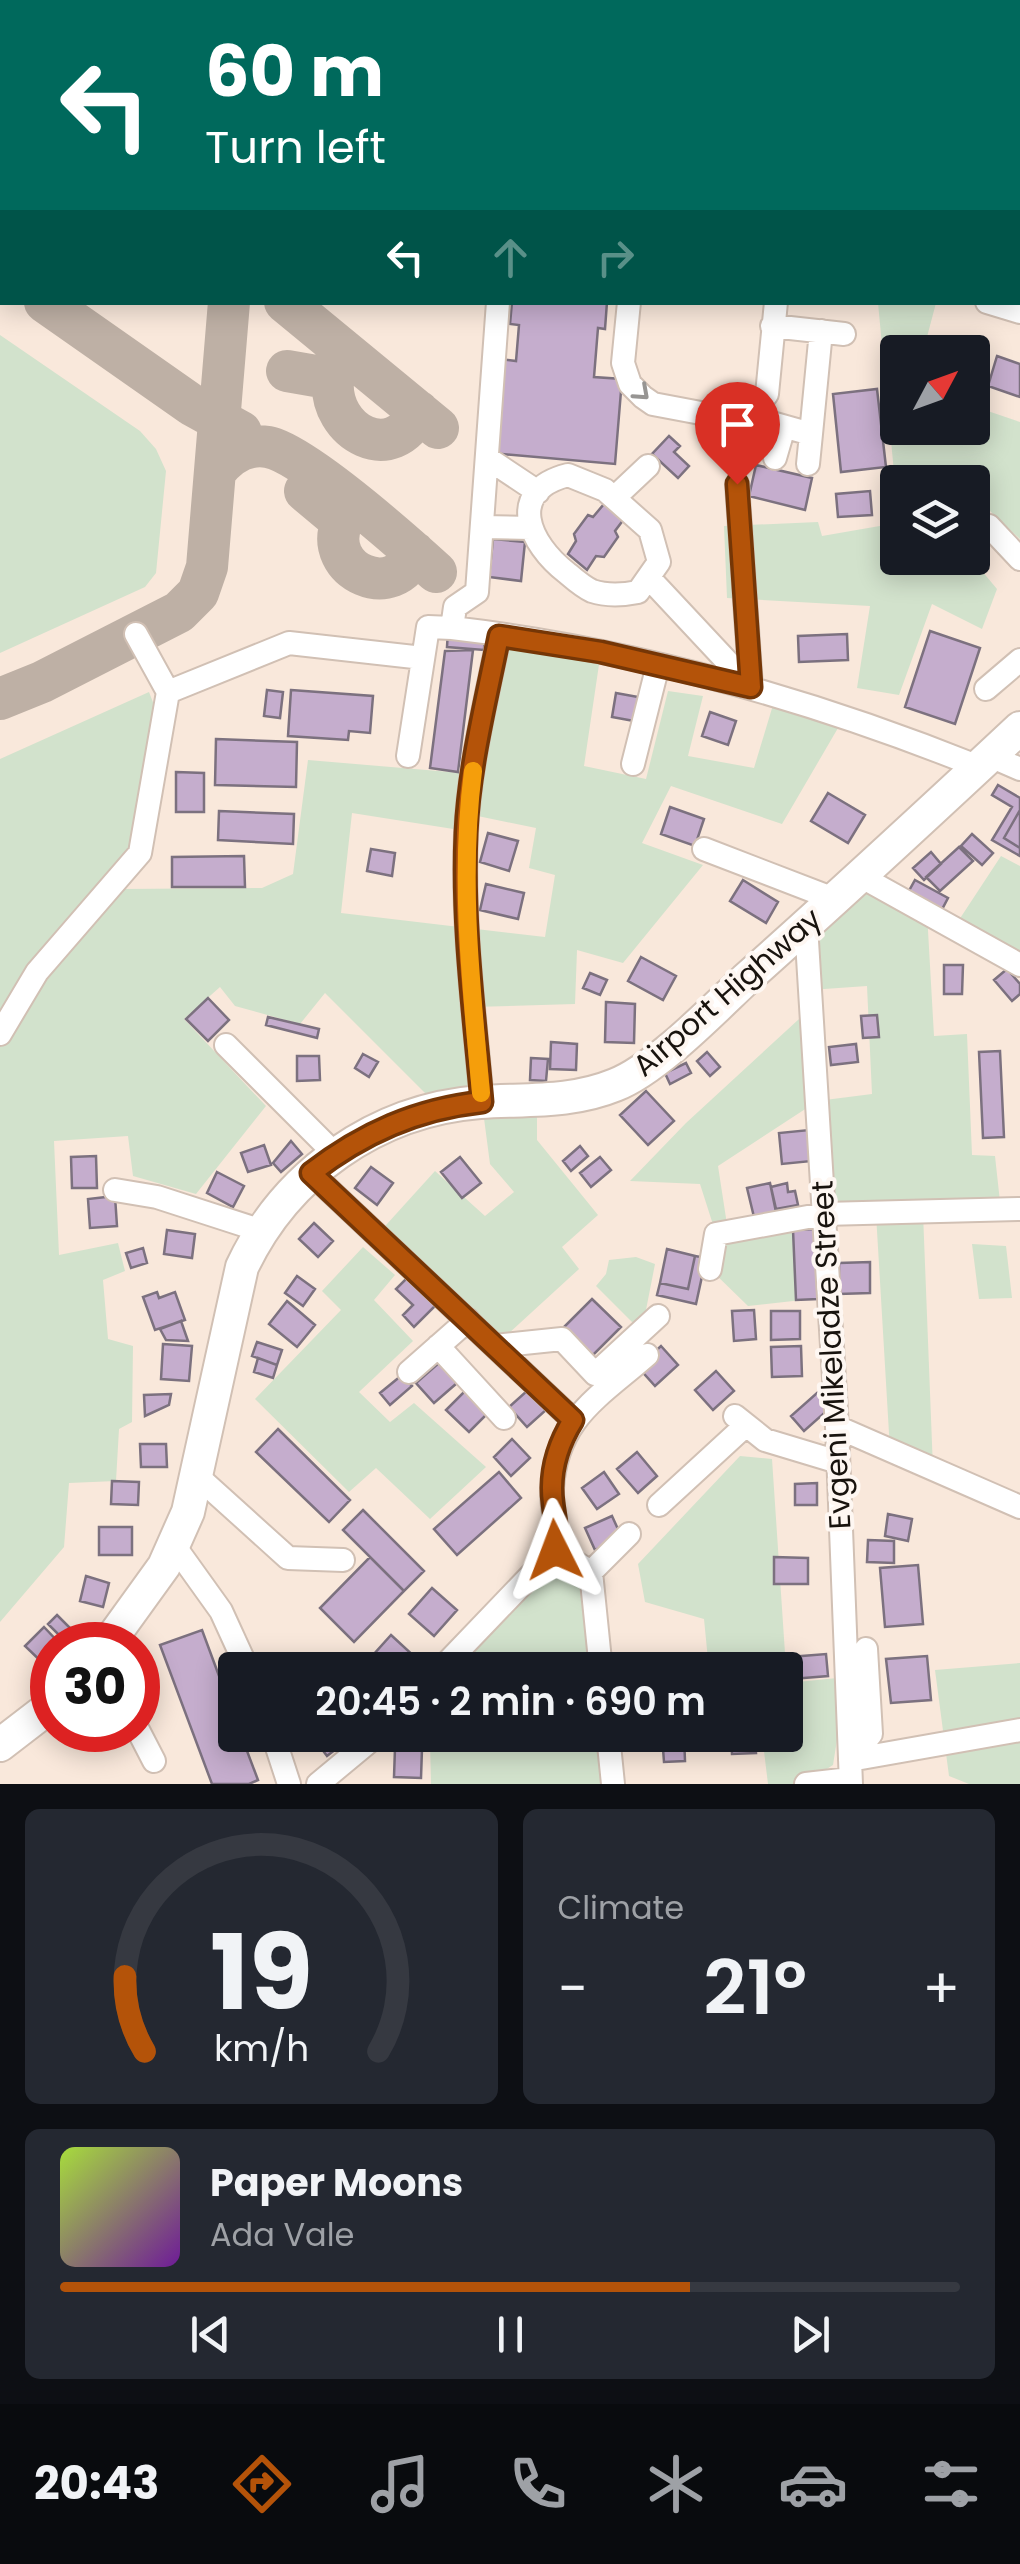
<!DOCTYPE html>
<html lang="en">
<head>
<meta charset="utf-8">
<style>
	body { margin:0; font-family:Poppins,sans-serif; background:#242831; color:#f1f3f6; height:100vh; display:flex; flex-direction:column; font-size:38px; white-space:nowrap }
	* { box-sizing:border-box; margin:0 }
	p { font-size:32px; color:#9ea1a6 }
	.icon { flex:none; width:55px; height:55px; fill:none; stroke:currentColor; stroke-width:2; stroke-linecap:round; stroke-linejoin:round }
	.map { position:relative; height:1784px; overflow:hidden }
	.panel { display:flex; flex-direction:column; gap:25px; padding:25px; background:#0d0f14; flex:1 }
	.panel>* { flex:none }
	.hud { position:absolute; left:0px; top:0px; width:1020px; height:305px; box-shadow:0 5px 25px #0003; background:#00695c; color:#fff; overflow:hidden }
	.needle { width:65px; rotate:49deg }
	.tools { position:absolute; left:880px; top:335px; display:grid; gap:20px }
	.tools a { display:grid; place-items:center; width:110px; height:110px; border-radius:10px; background:#171b24; box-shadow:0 5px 25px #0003; font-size:50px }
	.speed { position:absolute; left:30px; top:1622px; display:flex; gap:20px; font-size:50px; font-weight:700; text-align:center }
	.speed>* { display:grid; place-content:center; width:130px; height:130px; border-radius:50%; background:#171b24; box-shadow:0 5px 25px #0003; line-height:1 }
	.speed .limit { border:15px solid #d22; background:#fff; color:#111 }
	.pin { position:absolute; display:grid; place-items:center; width:85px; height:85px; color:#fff; margin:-102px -42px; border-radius:50% 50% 50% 0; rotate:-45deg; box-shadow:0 0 10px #0007 }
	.pin .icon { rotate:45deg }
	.me { position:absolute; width:110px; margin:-55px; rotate:357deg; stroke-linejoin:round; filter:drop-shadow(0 0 8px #0008) }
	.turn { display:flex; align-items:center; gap:35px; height:210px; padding:0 40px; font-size:45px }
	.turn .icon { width:130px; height:130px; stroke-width:2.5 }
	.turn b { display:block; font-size:70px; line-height:85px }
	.lanes { display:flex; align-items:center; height:95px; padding:0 40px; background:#0003; justify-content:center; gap:50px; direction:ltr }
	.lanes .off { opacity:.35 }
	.big { font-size:75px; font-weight:600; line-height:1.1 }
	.panel .card { flex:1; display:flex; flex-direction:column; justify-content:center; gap:15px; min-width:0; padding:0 35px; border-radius:15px; background:#242831 }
	.panel .dial { align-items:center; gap:0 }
	.dial svg { height:260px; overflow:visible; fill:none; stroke:#363941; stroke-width:7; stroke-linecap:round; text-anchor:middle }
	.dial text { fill:#f1f3f6; stroke:none }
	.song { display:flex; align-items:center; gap:30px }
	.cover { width:120px; height:120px; border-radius:15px; background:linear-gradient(135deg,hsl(80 70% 55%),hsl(280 70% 35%)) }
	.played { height:10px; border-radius:5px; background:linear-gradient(90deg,#b45309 70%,#363941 70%) }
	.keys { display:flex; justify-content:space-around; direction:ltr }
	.heat { display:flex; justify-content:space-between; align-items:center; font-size:55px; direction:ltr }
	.panel .tiles { flex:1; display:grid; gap:25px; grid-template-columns:1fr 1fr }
	.card:last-child { grid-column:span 2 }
	.trip { position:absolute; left:218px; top:1652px; width:585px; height:100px; border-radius:10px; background:#171b24; box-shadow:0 5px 25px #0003; font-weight:600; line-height:100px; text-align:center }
	.dock { display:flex; height:160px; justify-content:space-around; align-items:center; background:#090b0e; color:#9ea1a6 }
	.dock .icon { width:70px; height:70px }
	.dock .on { color:#b45309 }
	.dock b { font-size:45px; color:#f1f3f6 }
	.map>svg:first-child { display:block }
	.green { fill:#d2e2cc; fill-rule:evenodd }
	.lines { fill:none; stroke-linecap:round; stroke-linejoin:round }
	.taxiway { stroke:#beb0a5; stroke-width:42 }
	.building { fill:#c5adcd; stroke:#7c717f; stroke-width:2.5 }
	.minor-casing { stroke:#d1c0b4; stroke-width:26 }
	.highway-casing { stroke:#d1c0b4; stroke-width:36 }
	.minor { stroke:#fff; stroke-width:22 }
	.highway { stroke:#fff; stroke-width:32 }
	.oneway { stroke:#979593 }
	.route-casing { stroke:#753606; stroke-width:25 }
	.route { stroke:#b45309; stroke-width:18 }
	.slow { stroke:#f59e0b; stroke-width:18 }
	.labels { text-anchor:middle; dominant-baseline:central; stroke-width:8; stroke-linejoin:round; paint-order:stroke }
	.street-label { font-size:30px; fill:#18130e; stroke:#fef7f2 }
</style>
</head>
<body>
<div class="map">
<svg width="1020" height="1784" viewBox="0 0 1020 1784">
	<rect width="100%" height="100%" fill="#f9e8db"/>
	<path class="green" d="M0,0H186L2,2V220Z
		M878,303H936L923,352H898V428H972L973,406L1020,422V539L990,511L973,523L972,482H898L897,504Z
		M0,335L140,431L156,449L166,471L156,573L145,587L0,653Z
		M818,522L822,536L897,523L898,558H971L997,589L982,629L932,604L899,695L857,688L870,606L727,598L724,526Z
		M499,636L601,651L584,766L646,779L668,691L703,696L688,756L754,768L776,695L845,716L782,824L671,786L642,843L703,865L623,963L577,950L575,1004L473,1007L482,1102H537V1140L598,1215L562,1247L579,1269L495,1346L377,1235L435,1171L485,1216L514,1192L490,1164L482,1103L439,1107L325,993L300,1024L235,1006L220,987L184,1019L266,1106L196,1194L133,1176L128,1136L54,1141L59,1255L118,1243L125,1271L103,1280L108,1339L133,1346L132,1422L119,1429L116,1481L69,1483L64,1547L0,1622V759L149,692L156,710L131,854L120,889L262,888L293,874L308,760L462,773ZM352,813L466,831L468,814L536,828L529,868L555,875L545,937L341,913Z
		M1001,856L1020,866V954L955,926Z
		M860,876L927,913L934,1036L967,1034L972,1155L995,1156L1001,1211L923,1213L933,1469L890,1450L876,1214L824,1215L829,1297L748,1306L710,1269L716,1234L700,1184L630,1181L686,1123L811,1008L817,1101L872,1094L867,986L810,990L806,925ZM816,1102L824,1214L728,1231L718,1166Z
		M972,1244L1006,1246L1012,1298L979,1299Z
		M363,1247L395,1275L374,1300L413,1341L359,1392L390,1422L414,1403L486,1467L430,1519L376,1468L349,1492L255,1399L341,1310L322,1291Z
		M636,1257L655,1264L645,1315L633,1323L596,1286L606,1274L609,1260Z
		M740,1456L772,1459L787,1683L847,1677L833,1765L803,1784H768L762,1735H785V1670H709L704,1619L645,1602L638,1564Z
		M555,1550L591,1572L601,1670H463V1647Z
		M1020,1663V1784H969L949,1776L935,1670Z
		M465,1735H608L613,1784H431L430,1741L465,1739Z"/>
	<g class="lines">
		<path class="taxiway" d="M266,2L268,0
			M0,272L2,273
			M45,302L192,405L241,432
			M285,302L438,428
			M287,371L333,379C328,433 394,467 418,411
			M215,472C228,455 245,443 268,447C303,453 406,545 436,572
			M305,491L342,522C321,571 396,604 414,552
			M0,699L42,682L179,612L198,593L207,567L229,302"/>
	</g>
	<path class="building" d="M524,0H637L524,2Z
		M512,302H607L605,329L598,328L594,377L622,379L615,464L491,453L499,359L516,361L519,325L510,324Z
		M937,338L966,345L964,352H933Z
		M997,356L1020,364V397L988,386Z
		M877,389L886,467L841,472L833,394Z
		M669,436L680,446L674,452L689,466L678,478L652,454Z
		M756,465L812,478L805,510L749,496Z
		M870,491L872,515L838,517L836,494Z
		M604,504L624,519L615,531L618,537L604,557L596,556L587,570L568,554L576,541L574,534L588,515L593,517Z
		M493,539L525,542L521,581L489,577Z
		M448,630L485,633L484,650L447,647Z
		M930,631L980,648L955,724L905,707Z
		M847,634L848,660L799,662L798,636Z
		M473,650L458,772L430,768L445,651Z
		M267,690L283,692L280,718L264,716Z
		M291,690L373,696L370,733L349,731L348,740L288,736Z
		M616,693L638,697L634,721L612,717Z
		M710,712L736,721L728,745L702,736Z
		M216,739L297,742L296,787L215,785Z
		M176,772L204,773V812H176Z
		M998,785L1020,798V810L1004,838L1020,848V856L992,840L1012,807L992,795Z
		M828,793L865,815L848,843L811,821Z
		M670,807L704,819L695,846L661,834Z
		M1020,810V848L1004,838Z
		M219,811L294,814L293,844L218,840Z
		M488,833L518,841L509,871L480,862Z
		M972,834L993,853L982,865L961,846Z
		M959,847L973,861L940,891L926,877Z
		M371,849L395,853L392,876L367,871Z
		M931,852L941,864L924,880L913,868Z
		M244,856L245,887H172V857Z
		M743,880L778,902L766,923L730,901Z
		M915,880L948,898L938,917L905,898Z
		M486,884L524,893L518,919L480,910Z
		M641,957L676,976L663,1000L628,981Z
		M944,965H963L962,994H944Z
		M1007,969L1020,984V994L1012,1001L994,980Z
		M590,973L607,980L600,995L583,988Z
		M208,998L229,1020L208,1041L186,1019Z
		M606,1002L635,1004L634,1043L605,1042Z
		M877,1015L879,1037L863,1038L861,1016Z
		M268,1017L319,1029L317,1038L266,1025Z
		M551,1042L577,1044L576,1070L550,1069Z
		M856,1044L858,1062L831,1065L829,1047Z
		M1000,1051L1004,1137L983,1138L979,1052Z
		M707,1052L720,1067L710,1076L697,1061Z
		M363,1054L378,1062L369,1077L355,1068Z
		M297,1056H319L320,1080L297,1081Z
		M531,1058L548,1059L546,1081L530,1080Z
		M686,1063L691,1073L670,1084L665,1073Z
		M646,1091L674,1121L648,1145L620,1115Z
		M809,1130L812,1161L782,1164L779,1133Z
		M291,1141L302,1154L281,1172L273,1163Z
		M264,1145L271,1165L248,1172L241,1153Z
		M580,1146L588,1156L571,1171L563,1161Z
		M96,1156L97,1188H72L71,1157Z
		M460,1157L481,1183L462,1198L441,1172Z
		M600,1157L611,1170L591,1187L580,1173Z
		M371,1167L393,1183L377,1205L355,1188Z
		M217,1172L244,1186L233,1207L207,1193Z
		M770,1183L776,1212L754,1217L747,1188Z
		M787,1183L788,1192L795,1191L798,1205L776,1209L771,1187Z
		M115,1196L117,1226L90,1228L88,1199Z
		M314,1223L333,1241L318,1257L299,1239Z
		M815,1229L818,1299L796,1300L793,1230Z
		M167,1230L195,1234L192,1258L164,1254Z
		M143,1248L147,1263L131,1268L126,1253Z
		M667,1249L695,1256L688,1289L660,1283Z
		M695,1256L706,1258L696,1304L657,1295L660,1283L688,1289Z
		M870,1262V1293L839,1294V1263Z
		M297,1276L315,1289L303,1306L285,1293Z
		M408,1277L436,1305L414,1327L403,1315L413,1305L396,1289Z
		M157,1292L159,1298L175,1292L185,1320L155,1330L143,1297Z
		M592,1299L621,1327L587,1361L558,1333Z
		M287,1301L315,1325L297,1347L269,1324Z
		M754,1310L756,1339L734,1341L732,1311Z
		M771,1311H800V1339L771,1340Z
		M181,1321L188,1341L166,1340L160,1329Z
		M257,1342L282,1350L277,1365L252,1356Z
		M163,1344L192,1346L189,1381L161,1379Z
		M661,1346L678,1365L655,1386L638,1367Z
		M801,1346L802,1376L772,1377L771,1347Z
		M258,1358L277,1365L273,1378L254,1372Z
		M440,1362L457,1383L434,1403L416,1383Z
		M716,1371L734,1391L713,1410L695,1390Z
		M402,1375L412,1386L390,1405L380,1393Z
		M469,1387L491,1410L469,1432L446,1410Z
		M528,1390L546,1410L527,1427L509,1407Z
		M817,1393L830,1408L804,1431L791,1416Z
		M171,1394L169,1405L145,1416L144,1395Z
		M278,1429L350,1500L329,1522L256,1452Z
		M512,1439L530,1458L511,1476L494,1457Z
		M140,1444H166L167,1467H141Z
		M637,1452L657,1476L638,1493L617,1469Z
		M499,1472L521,1498L457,1555L434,1529Z
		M604,1472L619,1494L597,1509L582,1488Z
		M112,1481L139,1482L138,1505L111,1504Z
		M817,1483V1505H795V1484Z
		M363,1510L424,1571L404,1591L343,1530Z
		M888,1514L912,1519L908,1541L885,1536Z
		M612,1516L622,1538L595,1550L585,1528Z
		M99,1527H132V1555H99Z
		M868,1540L894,1541V1563L867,1562Z
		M370,1557L404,1591L354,1642L320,1608Z
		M774,1557L808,1558V1584H774Z
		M918,1565L923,1624L885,1627L880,1568Z
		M86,1576L109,1583L103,1607L80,1601Z
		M432,1588L457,1610L434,1636L409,1614Z
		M57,1615L71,1629L62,1638L48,1624Z
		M44,1627L61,1645H52V1667L50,1670L25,1646Z
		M202,1630L235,1719V1735H241L258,1780L249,1784H212L160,1645Z
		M391,1635L416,1658L405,1670H391L374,1654Z
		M826,1654L828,1676L792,1679L790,1657Z
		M927,1656L931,1700L891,1703L886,1659Z
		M334,1735L340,1746L327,1756L312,1736Z
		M662,1735H684L685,1761L664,1762Z
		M731,1735H755L756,1753L732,1754Z
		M395,1748L422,1749L421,1778L394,1777Z"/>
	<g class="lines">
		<defs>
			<path id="minor" d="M647,0V2
				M463,2L464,0
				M840,2L842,0
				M1018,266H1020
				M1018,284H1020
				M629,302L623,363L630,384L643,397L653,404L706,414L733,415L758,405L767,394L776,302
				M987,302L1020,312
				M772,326L844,334
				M811,434L821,331
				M735,442L772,423L811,434L808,464
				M487,458L538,492
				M775,458L784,427
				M568,475L605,490L650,530L659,562L638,592C623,595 607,596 592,591C583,587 574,579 567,573C529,544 505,491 568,475Z
				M737,484L751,687
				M614,498L648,466
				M989,526L1020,559
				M482,527L531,528
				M650,579L751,687
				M452,628C633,649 810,699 979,767
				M986,689L1020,660
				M168,692L289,643L423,658
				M408,756L428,627L452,628L455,607L477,592L498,302
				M990,756L1020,769
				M633,764L658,665
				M704,849L834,899
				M860,876L1020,965
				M806,925L837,1427L851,1784
				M0,1034L37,972L140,853L168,692L136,634
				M226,1045L335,1154
				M482,1102C474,1013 462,923 466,833C469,767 486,701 499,636
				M311,1173L573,1420
				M115,1190L157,1197L259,1230
				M710,1269L716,1234L824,1214L1020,1209
				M438,1346L504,1418
				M495,1346L562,1339L595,1374L658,1316
				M409,1372L468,1320
				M735,1416L765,1440L838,1462
				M837,1427L1020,1507
				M196,1475L288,1558L343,1560
				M659,1505L745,1426
				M173,1544L221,1611L248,1670
				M555,1550L591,1572L601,1670
				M591,1572L629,1534
				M440,1670L555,1550C560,1529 551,1510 552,1489C556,1419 599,1397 647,1355
				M138,1730L154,1761
				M273,1735L289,1784
				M608,1735L613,1784
				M850,1760L1020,1730
				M850,1760L871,1734L866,1649
				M318,1784L377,1735
				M806,1784L850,1779"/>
			<path id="highway" d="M107,1645L164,1566L188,1512L242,1267C286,1174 376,1110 480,1102C527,1099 571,1103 615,1085C656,1069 712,1011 745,980C838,897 929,813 1020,728
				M0,1745L52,1705"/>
		</defs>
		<use href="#minor" class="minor-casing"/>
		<use href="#highway" class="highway-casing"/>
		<use href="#minor" class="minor"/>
		<use href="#highway" class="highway"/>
	</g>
	<defs><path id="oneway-chevron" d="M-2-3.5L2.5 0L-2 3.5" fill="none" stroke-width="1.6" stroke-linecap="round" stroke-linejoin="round" transform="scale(2.5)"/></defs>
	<use class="oneway" href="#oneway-chevron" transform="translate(642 393) rotate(42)"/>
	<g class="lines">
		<defs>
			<path id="route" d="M555,1550C559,1533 555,1520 553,1503C549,1473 558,1444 573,1420L311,1173C363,1133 417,1109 482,1102C474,1013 462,923 466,833C469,767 486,701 499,636L601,652L751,687L737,484"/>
		</defs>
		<use href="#route" class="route-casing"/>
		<use href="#route" class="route"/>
		<path class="slow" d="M473,771C459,879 471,985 481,1093"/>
	</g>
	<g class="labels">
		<g class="street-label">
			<text transform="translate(727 992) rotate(-41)">Airport Highway</text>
			<text transform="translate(831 1355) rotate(-93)">Evgeni Mikeladze Street</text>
		</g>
	</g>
</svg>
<div class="tools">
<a><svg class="needle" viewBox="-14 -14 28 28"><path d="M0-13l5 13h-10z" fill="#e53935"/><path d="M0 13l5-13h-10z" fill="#9ea1a6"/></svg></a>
<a><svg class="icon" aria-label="layers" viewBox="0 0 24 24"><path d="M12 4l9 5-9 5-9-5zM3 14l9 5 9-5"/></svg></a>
</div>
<div class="speed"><div class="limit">30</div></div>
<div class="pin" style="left:737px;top:484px;background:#d93025"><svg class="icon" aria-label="arrive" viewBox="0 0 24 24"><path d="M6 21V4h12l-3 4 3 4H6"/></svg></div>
<svg class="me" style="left:555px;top:1550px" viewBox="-20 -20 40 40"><path d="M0-17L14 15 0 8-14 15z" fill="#b45309" stroke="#fff" stroke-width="4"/></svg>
<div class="trip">20:45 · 2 min · 690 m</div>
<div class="hud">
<div class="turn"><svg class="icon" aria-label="left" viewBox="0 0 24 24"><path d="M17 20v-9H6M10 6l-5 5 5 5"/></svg><div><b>60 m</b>Turn left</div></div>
<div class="lanes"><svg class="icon" aria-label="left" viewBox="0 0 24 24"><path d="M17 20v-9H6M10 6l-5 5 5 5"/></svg><svg class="icon off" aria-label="ahead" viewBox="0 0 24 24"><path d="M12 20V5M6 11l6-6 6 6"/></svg><svg class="icon off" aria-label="right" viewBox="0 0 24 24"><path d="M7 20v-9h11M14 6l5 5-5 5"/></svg></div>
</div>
</div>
<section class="panel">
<div class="tiles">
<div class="card dial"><svg viewBox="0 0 100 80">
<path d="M14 69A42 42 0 1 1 86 69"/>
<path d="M14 69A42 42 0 0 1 8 46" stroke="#b45309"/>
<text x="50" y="56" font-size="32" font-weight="700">19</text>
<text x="50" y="72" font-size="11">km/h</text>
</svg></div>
<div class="card"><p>Climate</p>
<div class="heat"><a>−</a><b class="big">21°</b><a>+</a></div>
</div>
<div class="card">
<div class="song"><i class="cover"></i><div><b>Paper Moons</b><p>Ada Vale</p></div></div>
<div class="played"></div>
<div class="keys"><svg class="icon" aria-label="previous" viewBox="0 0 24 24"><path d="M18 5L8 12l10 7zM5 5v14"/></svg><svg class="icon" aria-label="pause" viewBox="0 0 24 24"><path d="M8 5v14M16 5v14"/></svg><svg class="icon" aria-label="next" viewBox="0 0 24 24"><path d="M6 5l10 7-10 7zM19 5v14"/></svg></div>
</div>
</div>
</section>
<nav class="dock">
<b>20:43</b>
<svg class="icon on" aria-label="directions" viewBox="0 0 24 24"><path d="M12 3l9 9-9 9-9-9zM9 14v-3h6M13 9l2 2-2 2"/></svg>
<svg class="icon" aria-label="music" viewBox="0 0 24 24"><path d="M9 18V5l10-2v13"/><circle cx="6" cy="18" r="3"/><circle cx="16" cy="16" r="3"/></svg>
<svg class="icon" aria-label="phone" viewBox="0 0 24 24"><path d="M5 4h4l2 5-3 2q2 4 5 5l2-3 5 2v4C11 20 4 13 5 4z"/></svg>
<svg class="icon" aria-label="climate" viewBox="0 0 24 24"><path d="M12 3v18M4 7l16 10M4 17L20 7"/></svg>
<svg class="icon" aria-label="car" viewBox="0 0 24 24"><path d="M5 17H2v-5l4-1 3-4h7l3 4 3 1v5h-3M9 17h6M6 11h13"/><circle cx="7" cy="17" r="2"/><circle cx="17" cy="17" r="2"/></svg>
<svg class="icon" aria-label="filters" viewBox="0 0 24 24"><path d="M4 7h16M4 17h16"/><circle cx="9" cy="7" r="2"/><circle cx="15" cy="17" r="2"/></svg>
</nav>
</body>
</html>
